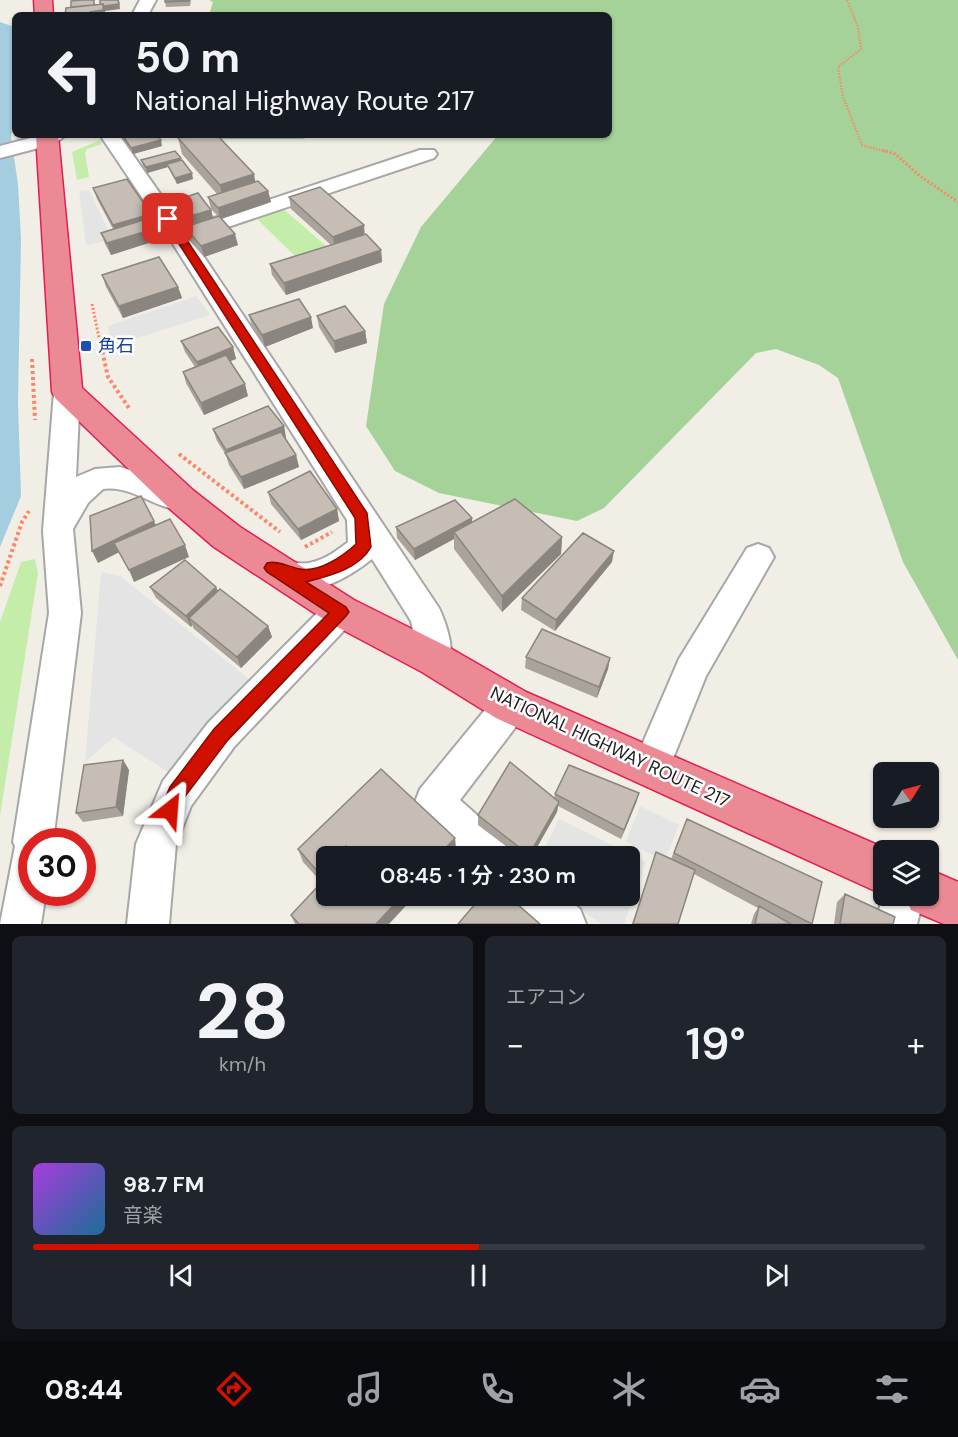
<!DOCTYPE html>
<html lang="ja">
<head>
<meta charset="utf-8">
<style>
	body { margin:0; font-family:"DM Sans","Noto Sans JP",sans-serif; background:#20242c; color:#f1f3f6; height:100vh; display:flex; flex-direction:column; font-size:22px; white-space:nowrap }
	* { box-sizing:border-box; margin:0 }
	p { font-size:20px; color:#9ea1a6 }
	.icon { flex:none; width:33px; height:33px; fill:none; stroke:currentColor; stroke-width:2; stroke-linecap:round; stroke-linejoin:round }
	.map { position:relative; height:924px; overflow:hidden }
	.panel { display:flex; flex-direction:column; gap:12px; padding:12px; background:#0d0f14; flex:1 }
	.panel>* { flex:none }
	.top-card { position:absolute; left:12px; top:12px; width:600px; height:126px; border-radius:9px; box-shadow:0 2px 4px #0004; background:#171b24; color:#f1f3f6; overflow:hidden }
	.needle { width:39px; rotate:54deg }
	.fabs { position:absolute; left:873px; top:762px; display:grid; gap:12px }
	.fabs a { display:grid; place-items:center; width:66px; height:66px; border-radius:9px; background:#171b24; box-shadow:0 2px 4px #0004; font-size:30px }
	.speed { position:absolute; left:18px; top:828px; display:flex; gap:12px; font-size:30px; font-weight:700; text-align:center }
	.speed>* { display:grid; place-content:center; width:78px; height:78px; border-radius:50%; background:#171b24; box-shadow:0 2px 4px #0004; line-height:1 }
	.speed .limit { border:9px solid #d22; background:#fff; color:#111 }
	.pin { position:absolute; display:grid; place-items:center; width:51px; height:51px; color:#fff; margin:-26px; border-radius:12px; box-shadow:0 3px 9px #0006 }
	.me { position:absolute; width:66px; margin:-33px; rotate:28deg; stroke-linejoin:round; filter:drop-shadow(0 0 4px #0008) }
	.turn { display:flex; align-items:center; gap:21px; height:126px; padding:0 24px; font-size:27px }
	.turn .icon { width:78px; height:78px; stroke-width:2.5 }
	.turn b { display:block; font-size:42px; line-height:51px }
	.big { font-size:45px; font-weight:600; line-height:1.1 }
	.panel .card { flex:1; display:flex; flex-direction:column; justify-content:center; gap:9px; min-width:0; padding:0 21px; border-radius:9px; background:#20242c }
	.panel .dial { align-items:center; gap:0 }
	.dial b { font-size:78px; line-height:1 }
	.song { display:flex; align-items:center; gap:18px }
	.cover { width:72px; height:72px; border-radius:9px; background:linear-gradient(135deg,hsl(280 70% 55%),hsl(200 70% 35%)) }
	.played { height:6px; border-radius:3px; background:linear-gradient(90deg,#d01100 50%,#363941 50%) }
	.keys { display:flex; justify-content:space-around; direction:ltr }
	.heat { display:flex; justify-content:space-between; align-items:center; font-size:33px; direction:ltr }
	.panel .tiles { flex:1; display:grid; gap:12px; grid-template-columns:1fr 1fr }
	.card:last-child { grid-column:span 2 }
	.trip { position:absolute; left:316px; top:846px; width:324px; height:60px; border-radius:9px; background:#171b24; box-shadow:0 2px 4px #0004; font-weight:600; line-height:60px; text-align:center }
	.dock { display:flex; height:96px; justify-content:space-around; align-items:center; background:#090b0e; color:#9ea1a6 }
	.dock .icon { width:42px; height:42px }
	.dock .active { color:#d01100 }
	.dock b { font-size:27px; color:#f1f3f6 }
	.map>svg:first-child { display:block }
	.grass { fill:#c5edaa }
	.forest { fill:#a5d299 }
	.parking { fill:#e4e4e4 }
	.water { fill:#a4cee0 }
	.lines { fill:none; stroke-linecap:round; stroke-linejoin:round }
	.minor-casing { stroke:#a7a7a7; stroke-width:4 }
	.highway-casing { stroke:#e41e51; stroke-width:3 }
	.path-far2 { stroke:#ff8569; stroke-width:2; stroke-dasharray:1.5 1.5; stroke-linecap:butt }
	.path-far1 { stroke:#ff8569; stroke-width:3; stroke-dasharray:2 2; stroke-linecap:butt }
	.path { stroke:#ff8569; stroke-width:4; stroke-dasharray:3 3; stroke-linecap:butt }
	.minor { fill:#fff; fill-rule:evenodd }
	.highway { fill:#eb8a94; fill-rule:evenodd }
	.wall { fill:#aaa39c }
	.shaded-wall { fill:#8b857f }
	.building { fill:#c6beb5; stroke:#8b857f; stroke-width:1.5 }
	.route { fill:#d01100; stroke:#870b00; stroke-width:1.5 }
	.transit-dot { fill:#1a4fb4; stroke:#fff; stroke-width:2 }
	.labels { text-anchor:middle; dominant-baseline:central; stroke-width:5; stroke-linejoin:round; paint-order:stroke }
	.transit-label { font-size:18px; fill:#164399; stroke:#fff; text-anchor:start }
	.street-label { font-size:18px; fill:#202020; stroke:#fff }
</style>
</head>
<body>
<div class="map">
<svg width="958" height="924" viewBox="0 0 958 924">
	<rect width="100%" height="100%" fill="#f1eee6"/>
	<path class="grass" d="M100,140L102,144L87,149L85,153L89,177L77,180L72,152Z
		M281,207L332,251L302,263L254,216Z
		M35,559L38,573L0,816V622L21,562Z"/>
	<path class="forest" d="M209,0H958V660L903,562L838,378L819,365L776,349L756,353L604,508L577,521L439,493L395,471L366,426L384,304L421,227L498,135H609V15H209L213,2Z
		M192,135H314L303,139H195Z"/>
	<path class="parking" d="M89,190L113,240L86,245L79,191Z
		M196,296L210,315L112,346L108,326Z
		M101,572L120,576L259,687L174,776L114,737L85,762Z
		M640,806L679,825L665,861L626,842Z
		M559,819L646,862L624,924H602L560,896H630V856H541Z"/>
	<path class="water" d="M0,22L15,27V105L11,137L18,184L21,239L18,403L21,496L0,547Z"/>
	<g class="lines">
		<defs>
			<path id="minor" d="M140,0H156L148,15H132Z
				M42,135H66L54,144L0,158V146Z
				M100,135H119L184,228L420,150H434L437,154L434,158L192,239L439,608C447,625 456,653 448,671L436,675L424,671L419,660L411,621L372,559C353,574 323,593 297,589C286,587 275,582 265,578L260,569L265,560C278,555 284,560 297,563C316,566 334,553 348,542L347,520L168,236Z
				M67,383L76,386L80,392L76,477L95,469L120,467L157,478L192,492L197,500L192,508C163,517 135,484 103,489L88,503L73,529L81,613L53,842H32V892H46L41,924H0L15,846L13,842L49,613L43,531L54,392L58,386Z
				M758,544L769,548L774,557L706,676L664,781L651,786L638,781L632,768L679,659L747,548Z
				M341,597L353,601L357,611L353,621L234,747L191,806L176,844L169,924H127L136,844L163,781L208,723L329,601Z
				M511,689L524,694L529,705L524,716L460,800L507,842L513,856H464L420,815L415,802L420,789L498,694Z
				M513,896H564L580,909L586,924H534L519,911Z
				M883,896H924L917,924H875Z"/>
			<path id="highway" d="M34,0H52L53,15H35Z
				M36,135H58L82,388L194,491L240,527L354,600L450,648L526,692L889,850H884V895L496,718L422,672L328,622L214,547L170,509L56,399L52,392Z
				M928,869L958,882V924H944L911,910L905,896H928Z"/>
		</defs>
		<use href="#minor" class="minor-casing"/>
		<use href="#highway" class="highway-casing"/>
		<path class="path-far2" d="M847,0L858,27L861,49L838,67L843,97L862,145L887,152"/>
		<path class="path-far1" d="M882,150L895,154L920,176L958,202
			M92,304L101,347"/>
		<path class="path" d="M101,346L108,377L129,408
			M32,359L35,420
			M179,454L280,532
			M305,547L332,532
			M0,586L22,522L29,511"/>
		<use href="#minor" class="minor"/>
		<use href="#highway" class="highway"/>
	</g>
	<path class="wall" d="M165,0H191L190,6L166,7L165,2Z
		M123,136L162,146L133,154L125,142Z
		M178,138L255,182L268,191L271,202L222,219L238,245L204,257L188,239L186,230L183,231L171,214L168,203L211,210L213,218L218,216L211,209L208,197L217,194L182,154Z
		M141,160H181L193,179L177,184L168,167L147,173L143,166Z
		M93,188L151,214L161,239L111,255L105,244L101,233L113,229L97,199Z
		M289,197L365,235L381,250L382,262L286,295L272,275L270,264L331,245L291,209Z
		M102,275L178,287L182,298L123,318L106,287Z
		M249,315L313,328L265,347L252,327Z
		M317,316L365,331L367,343L335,353L319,327Z
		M181,341L233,347L236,359L230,361L248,396L204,415L186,383L183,372L195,367L185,352Z
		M284,426L286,438L285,439L296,455L299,467L244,489L229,465L226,455L217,441L213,429Z
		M268,492L337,509L339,521L301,540L271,504Z
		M472,522L562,537L561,554L502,612L454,549V539L415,560L397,538L396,527Z
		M612,562L555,631L521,610L522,598Z
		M150,587H216L218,591L268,626L272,637L241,668L194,629L192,625L191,627L156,598Z
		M526,657L610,658L608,669L597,698L525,668Z
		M123,760L129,770L123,816L83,822L76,813Z
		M639,793L636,803L621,839L558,806L557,812L532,856H519L478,825V815L554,799L555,794Z
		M687,819L812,924H751L754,914L758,908L694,874L678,924H632L656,852L671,859Z
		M455,838L456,851L451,856H327V882L324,885L303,862L298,849Z
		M845,894L893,924H834L837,902Z
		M291,915L389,924H295Z"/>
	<path class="shaded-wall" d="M94,0L96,11L103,4L118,0H119L120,9L105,11L106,15H87Z
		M161,140L162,146L133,154L131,148Z
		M181,158L182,164H167L168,167L147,173L146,167Z
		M192,173L193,179L177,184L175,178Z
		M254,174L257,191L223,201L220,185Z
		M268,191L271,202L220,219L218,208Z
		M211,210L214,221L185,227L186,230L183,231L180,219Z
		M151,214L154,226L117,237L113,225Z
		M364,225L365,237L335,249L333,237Z
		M157,228L161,239L111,255L107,243Z
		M235,234L238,245L204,257L201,246Z
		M381,250L382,262L286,295L284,283Z
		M178,287L182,298L123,318L119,306Z
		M311,317L313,328L265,347L262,335Z
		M365,331L367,343L335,353L334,341Z
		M233,347L236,359L200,373L197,362Z
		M245,384L248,396L204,415L201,403Z
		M284,426L286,438L230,461L229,460L226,450Z
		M296,455L299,467L244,489L241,477Z
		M337,509L339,521L301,540L298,529Z
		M472,518V530L454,532V539L415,560L414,549Z
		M154,521L159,532L98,563L92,551Z
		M562,537L561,554L502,612V596Z
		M185,545L189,557L134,582L129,570Z
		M614,551L612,562L555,631L556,620Z
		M216,587L221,598L189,618L192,625L191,627L186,616Z
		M268,626L272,637L241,668L237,657Z
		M610,658L608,669L597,698L599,687Z
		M123,760L129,770L123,816L116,807Z
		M639,793L636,803L621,839L624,830Z
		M559,802L557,812L532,856H529Z
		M455,838L456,851L451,856H438Z
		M346,846L349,856H335Z
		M327,865V882L324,885L319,873Z
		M402,896H415L389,924H376Z"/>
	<path class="building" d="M82,0H94V5L71,7V1Z
		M100,0H118L119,4L104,6L103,4H100Z
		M165,0H189V1L165,2Z
		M103,4V10L90,12L89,15H65L66,8Z
		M192,13V15H167V14Z
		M128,135H157L161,140L131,148L123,136Z
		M188,135H217L254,174L220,185L178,138Z
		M175,151L181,158L146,167L141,160Z
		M182,160L192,173L175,178L167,164Z
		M127,179L151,214L113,225L93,188Z
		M258,181L268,191L218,208L208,197Z
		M320,187L364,225L333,237L289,197Z
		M198,193L211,210L180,219L168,203Z
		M219,216L235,234L201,246L185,227Z
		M150,218L157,228L107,243L101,233Z
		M366,234L381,250L284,283L270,264Z
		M159,257L178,287L119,306L102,275Z
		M299,299L311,317L262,335L249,315Z
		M345,306L365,331L334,341L317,316Z
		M218,327L233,347L197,362L181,341Z
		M226,355L245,384L201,403L183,372Z
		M268,406L284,426L226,450L213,429Z
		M281,432L296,455L241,477L225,453Z
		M310,471L337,509L298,529L268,492Z
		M141,496L154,521L92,551L90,516Z
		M515,499L562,537L502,596L454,532Z
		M455,500L472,518L414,549L396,527Z
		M170,519L185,545L129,570L114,543Z
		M583,533L614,551L556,620L522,598Z
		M185,560L216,587L186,616L150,587Z
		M220,589L268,626L237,657L189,618Z
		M542,629L610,658L599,687L526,657Z
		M123,760L116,807L76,813L84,765Z
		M510,762L559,802L529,855L478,815Z
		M569,765L639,793L624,830L555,794Z
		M381,769L455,838L438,856H357L346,846L335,856H327V865L319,873L298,849Z
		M687,819L822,882L812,924L674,853Z
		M656,852L695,870L678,924H633Z
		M320,884L327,891V896H331L338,903L344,896H402L376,924H299L291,915Z
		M845,894L895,917L893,924H840Z
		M482,896H508L540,924H458Z
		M759,906L791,924H755Z"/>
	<path class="route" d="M168,216L173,219L367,513L371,547C359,569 329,576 306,582L346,607L349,612L346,616L227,741L183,799L176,817L170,820L163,817L160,810L170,787L214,729L329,613L267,572L264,568L267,563C277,560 289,567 300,569C319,573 343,556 356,544L355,518L163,219Z"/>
	<rect class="transit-dot" x="80" y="340" width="12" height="12" rx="3"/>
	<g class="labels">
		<g class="transit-label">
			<text x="98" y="346">角石</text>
		</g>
		<g class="street-label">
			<text transform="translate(610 747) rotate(25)">NATIONAL HIGHWAY ROUTE 217</text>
		</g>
	</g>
</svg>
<div class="fabs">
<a><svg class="needle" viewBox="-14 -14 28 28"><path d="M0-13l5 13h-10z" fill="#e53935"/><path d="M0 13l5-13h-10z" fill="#9ea1a6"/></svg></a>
<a><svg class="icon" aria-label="layers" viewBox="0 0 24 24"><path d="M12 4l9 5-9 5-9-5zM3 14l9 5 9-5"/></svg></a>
</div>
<div class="speed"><div class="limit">30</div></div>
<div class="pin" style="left:168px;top:219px;background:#d93025"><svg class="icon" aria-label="arrive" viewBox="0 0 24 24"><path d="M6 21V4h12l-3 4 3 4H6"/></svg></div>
<svg class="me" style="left:170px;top:810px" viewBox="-20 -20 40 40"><path d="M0-17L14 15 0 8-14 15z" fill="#d01100" stroke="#fff" stroke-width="4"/></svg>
<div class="trip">08:45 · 1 分 · 230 m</div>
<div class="top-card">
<div class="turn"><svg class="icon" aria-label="left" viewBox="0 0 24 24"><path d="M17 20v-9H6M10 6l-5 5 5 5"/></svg><div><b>50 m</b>National Highway Route 217</div></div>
</div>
</div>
<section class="panel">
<div class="tiles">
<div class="card dial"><b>28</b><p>km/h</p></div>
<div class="card"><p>エアコン</p>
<div class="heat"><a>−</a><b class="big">19°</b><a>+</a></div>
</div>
<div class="card">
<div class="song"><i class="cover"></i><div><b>98.7 FM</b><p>音楽</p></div></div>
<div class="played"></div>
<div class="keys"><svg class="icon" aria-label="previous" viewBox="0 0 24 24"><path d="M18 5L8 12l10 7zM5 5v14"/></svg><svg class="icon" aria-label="pause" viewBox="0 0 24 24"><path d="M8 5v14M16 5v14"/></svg><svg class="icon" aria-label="next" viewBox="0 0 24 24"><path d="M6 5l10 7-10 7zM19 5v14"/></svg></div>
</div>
</div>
</section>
<nav class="dock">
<b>08:44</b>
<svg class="icon active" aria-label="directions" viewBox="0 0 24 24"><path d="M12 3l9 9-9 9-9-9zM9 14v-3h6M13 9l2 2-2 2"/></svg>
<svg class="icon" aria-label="music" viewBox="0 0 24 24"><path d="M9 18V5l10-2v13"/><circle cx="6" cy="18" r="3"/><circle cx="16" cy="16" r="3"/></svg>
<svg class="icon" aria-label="phone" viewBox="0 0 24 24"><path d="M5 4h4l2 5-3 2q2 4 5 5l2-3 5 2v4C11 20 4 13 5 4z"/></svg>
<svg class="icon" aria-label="climate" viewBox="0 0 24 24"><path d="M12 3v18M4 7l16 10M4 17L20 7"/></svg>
<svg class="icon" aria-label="car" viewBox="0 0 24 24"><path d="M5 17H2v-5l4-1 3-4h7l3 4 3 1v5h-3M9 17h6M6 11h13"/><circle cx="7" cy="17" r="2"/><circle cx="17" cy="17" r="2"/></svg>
<svg class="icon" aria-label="filters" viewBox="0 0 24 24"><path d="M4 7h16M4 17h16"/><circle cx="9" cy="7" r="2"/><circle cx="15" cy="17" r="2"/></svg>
</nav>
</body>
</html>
